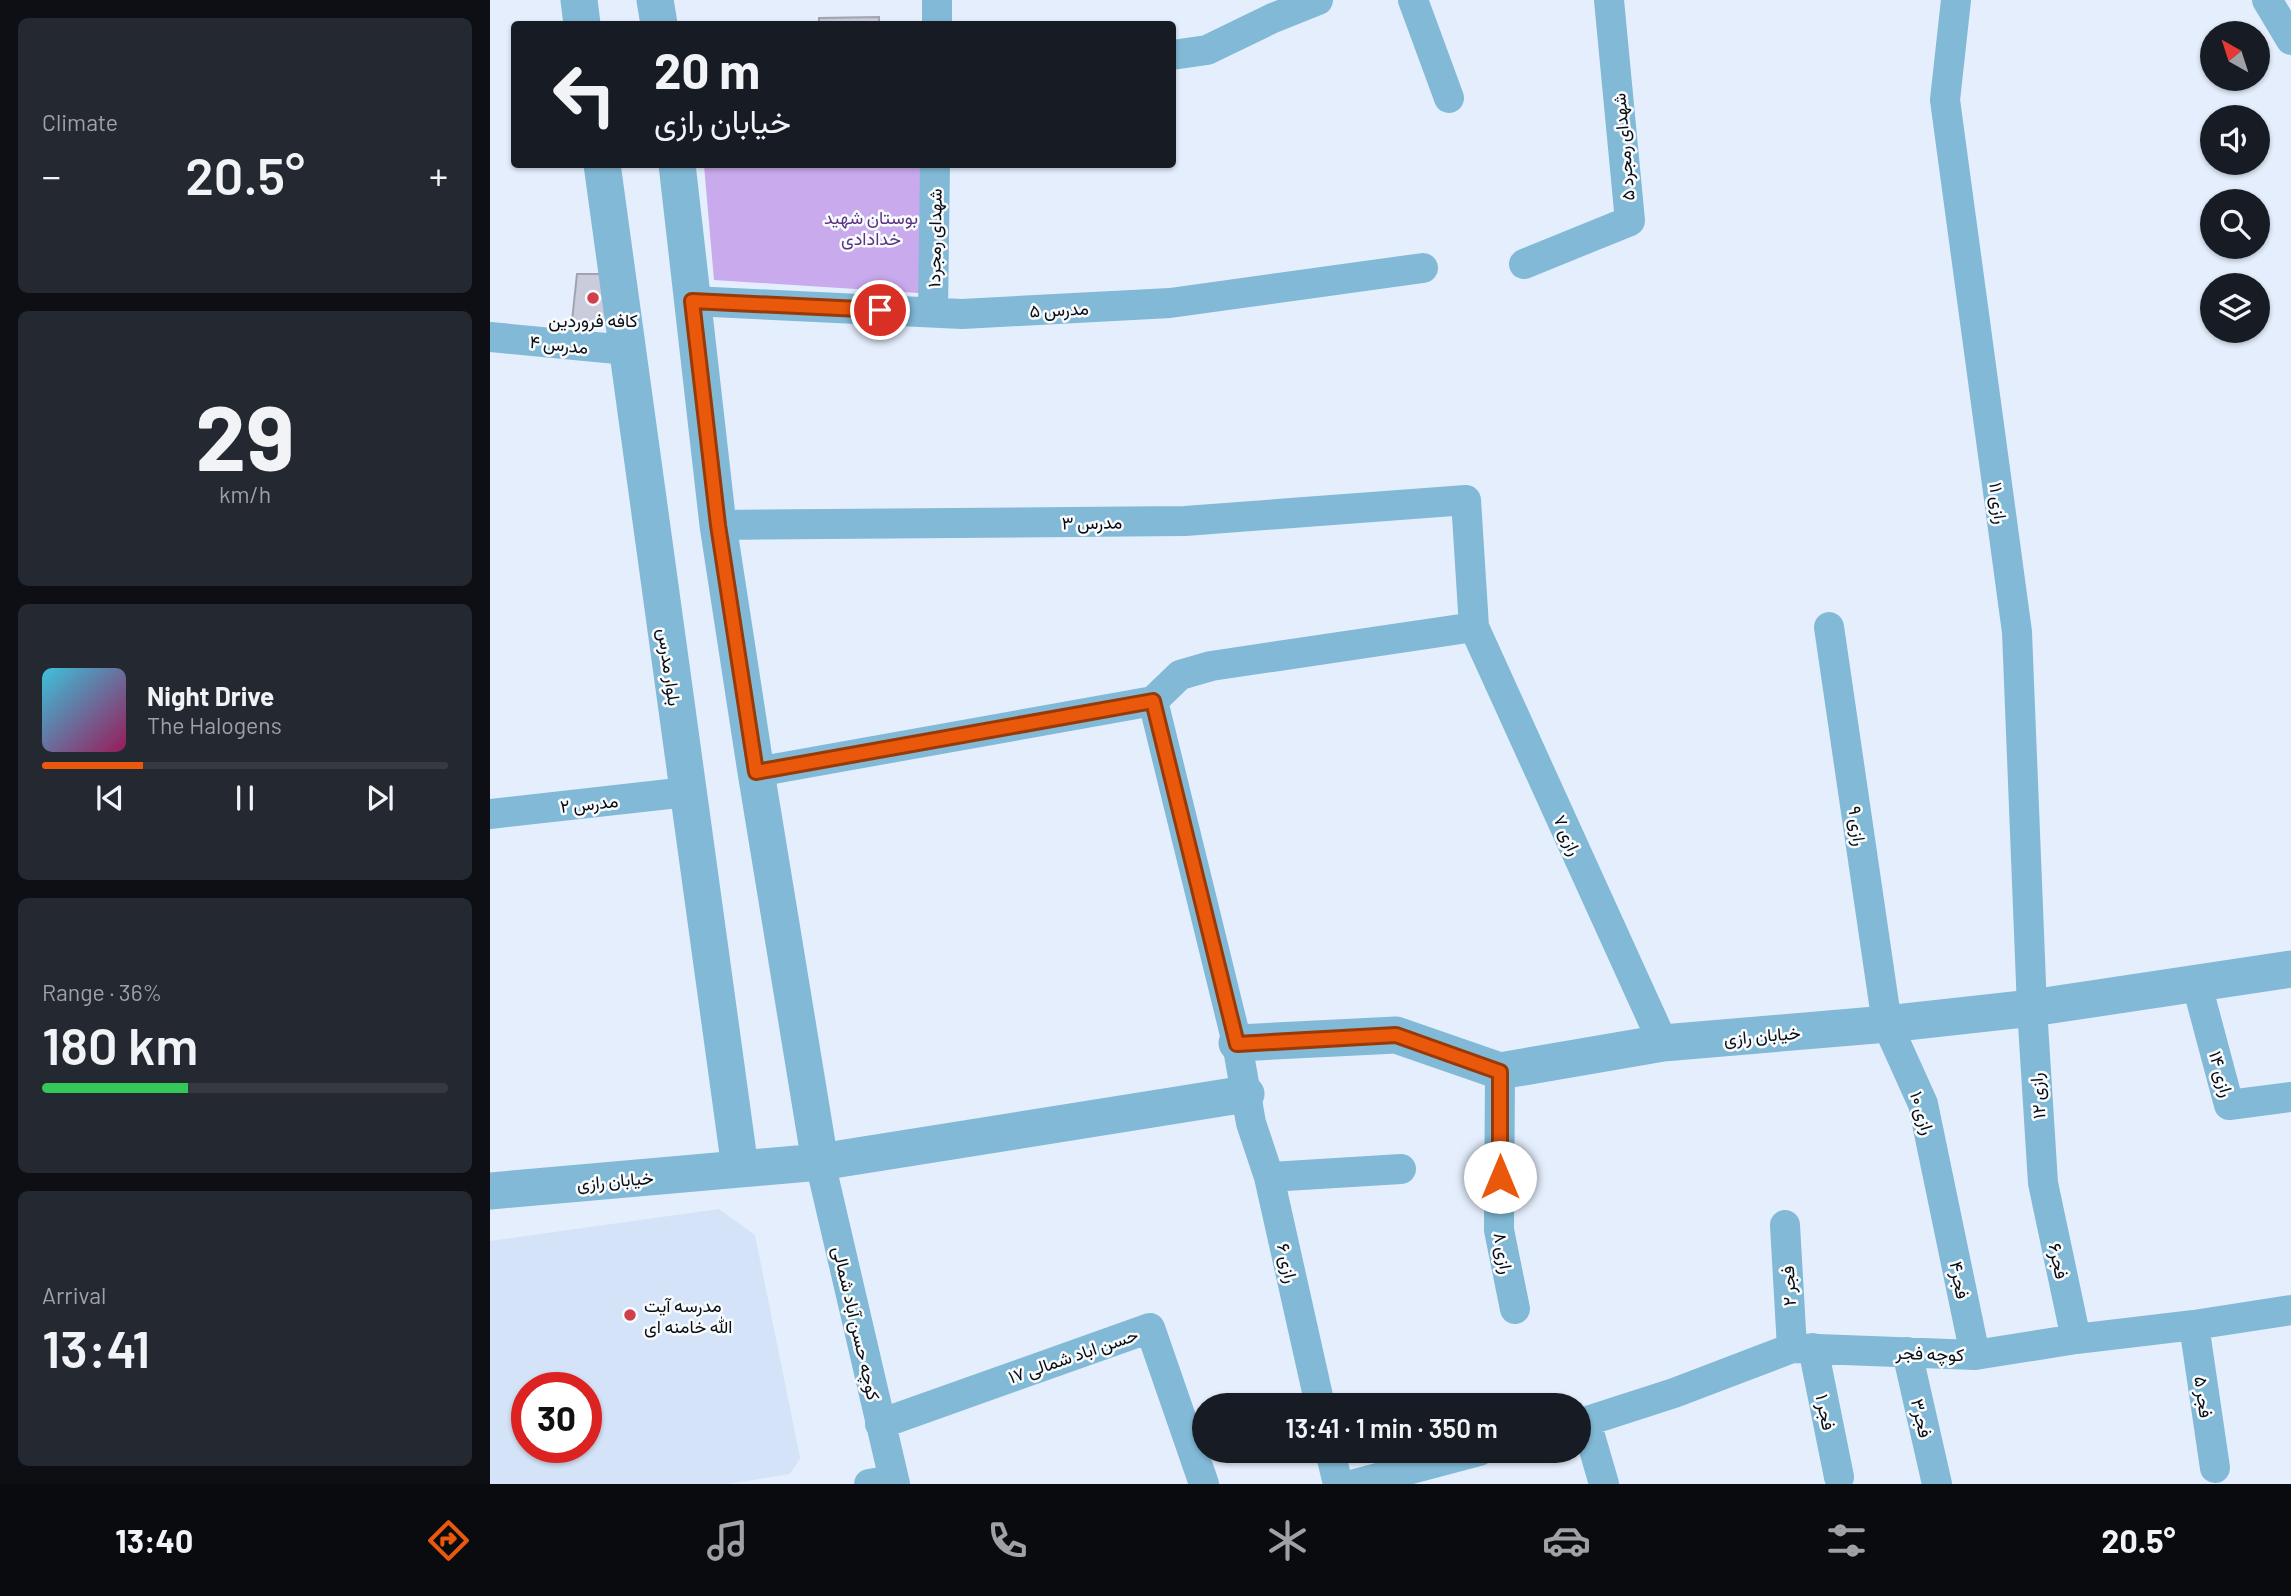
<!DOCTYPE html>
<html lang="en">
<head>
<meta charset="utf-8">
<style>
	body { margin:0; font-family:Barlow,Vazirmatn,sans-serif; background:#242831; color:#f1f3f6; height:100vh; display:flex; flex-direction:column; font-size:26px; white-space:nowrap }
	* { box-sizing:border-box; margin:0 }
	p { font-size:23px; color:#9ea1a6 }
	.icon { flex:none; width:38px; height:38px; fill:none; stroke:currentColor; stroke-width:2; stroke-linecap:round; stroke-linejoin:round }
	.map { position:relative; flex:1; overflow:hidden }
	.drawer { display:flex; flex-direction:column; gap:18px; padding:18px; background:#0d0f14; width:490px }
	.drawer>* { flex:none }
	.banner { position:absolute; left:21px; top:21px; width:665px; height:147px; border-radius:7px; box-shadow:0 2px 5px #0004; background:#171b24; color:#f1f3f6; overflow:hidden }
	.needle { width:46px; rotate:321deg }
	.buttons { position:absolute; left:1710px; top:21px; display:grid; gap:14px }
	.buttons a { display:grid; place-items:center; width:70px; height:70px; border-radius:50%; background:#171b24; box-shadow:0 2px 5px #0004; font-size:35px }
	.speed { position:absolute; left:21px; top:1372px; display:flex; gap:14px; font-size:35px; font-weight:700; text-align:center }
	.speed>* { display:grid; place-content:center; width:91px; height:91px; border-radius:50%; background:#171b24; box-shadow:0 2px 5px #0004; line-height:1 }
	.speed .limit { border:10px solid #d22; background:#fff; color:#111 }
	.pin { position:absolute; display:grid; place-items:center; width:60px; height:60px; color:#fff; margin:-30px; border:4px solid #fff; border-radius:50%; box-shadow:0 2px 7px #0007 }
	.me { position:absolute; width:77px; margin:-38px; rotate:0deg; stroke-linejoin:round; filter:drop-shadow(0 0 5px #0008) }
	.turn { display:flex; align-items:center; gap:24px; height:147px; padding:0 28px; font-size:32px }
	.turn .icon { width:91px; height:91px; stroke-width:2.5 }
	.turn b { display:block; font-size:49px; line-height:60px }
	.big { font-size:52px; font-weight:600; line-height:1.1 }
	.drawer .widget { flex:1; display:flex; flex-direction:column; justify-content:center; gap:10px; min-width:0; padding:0 24px; border-radius:10px; background:#242831 }
	.drawer .dial { align-items:center; gap:0 }
	.dial b { font-size:91px; line-height:1 }
	.song { display:flex; align-items:center; gap:21px }
	.cover { width:84px; height:84px; border-radius:10px; background:linear-gradient(135deg,hsl(190 70% 55%),hsl(330 70% 35%)) }
	.played { height:7px; border-radius:4px; background:linear-gradient(90deg,#ea580c 25%,#363941 25%) }
	.keys { display:flex; justify-content:space-around; direction:ltr }
	.heat { display:flex; justify-content:space-between; align-items:center; font-size:38px; direction:ltr }
	.charge { height:10px; border-radius:5px; background:linear-gradient(90deg,#34c759 36%,#363941 0) }
	.trip { position:absolute; left:702px; top:1393px; width:399px; height:70px; border-radius:35px; background:#171b24; box-shadow:0 2px 5px #0004; font-weight:600; line-height:70px; text-align:center }
	.menu { display:flex; height:112px; justify-content:space-around; align-items:center; background:#090b0e; color:#9ea1a6 }
	.menu .icon { width:49px; height:49px }
	.menu .current { color:#ea580c }
	.menu b { font-size:32px; color:#f1f3f6 }
	main { display:flex; flex:1; min-height:0 }
	.map>svg:first-child { display:block }
	.built { fill:#d4e3f7; fill-rule:evenodd }
	.green { fill:#c9aaec }
	.building { fill:#caccdc; stroke:#a1a3b3; stroke-width:2 }
	.lines { fill:none; stroke-linecap:round; stroke-linejoin:round }
	.minor { stroke:#81b9d6; stroke-width:30 }
	.tertiary { stroke:#81b9d6; stroke-width:37 }
	.route-casing { stroke:#983908; stroke-width:18 }
	.route { stroke:#ea580c; stroke-width:12 }
	.poi-dot { fill:#d0404b; stroke:#f8fbfe; stroke-width:2.5 }
	.labels { text-anchor:middle; dominant-baseline:central; stroke-width:5; stroke-linejoin:round; paint-order:stroke }
	.street-label { font-size:18px; fill:#0a0d12; stroke:#f8fbfe }
	.park-label { font-size:18px; fill:#5c3380; stroke:#f8fbfe }
	.poi-label { font-size:18px; fill:#0a0d12; stroke:#f8fbfe }
</style>
</head>
<body>
<main>
<section class="drawer">
<div class="widget"><p>Climate</p>
<div class="heat"><a>−</a><b class="big">20.5°</b><a>+</a></div>
</div>
<div class="widget dial"><b>29</b><p>km/h</p></div>
<div class="widget">
<div class="song"><i class="cover"></i><div><b>Night Drive</b><p>The Halogens</p></div></div>
<div class="played"></div>
<div class="keys"><svg class="icon" aria-label="previous" viewBox="0 0 24 24"><path d="M18 5L8 12l10 7zM5 5v14"/></svg><svg class="icon" aria-label="pause" viewBox="0 0 24 24"><path d="M8 5v14M16 5v14"/></svg><svg class="icon" aria-label="next" viewBox="0 0 24 24"><path d="M6 5l10 7-10 7zM19 5v14"/></svg></div>
</div>
<div class="widget"><p>Range · 36%</p><b class="big">180 km</b><div class="charge"></div></div>
<div class="widget"><p>Arrival</p><b class="big">13:41</b></div>
</section>
<div class="map">
<svg width="1801" height="1484" viewBox="0 0 1801 1484">
	<rect width="100%" height="100%" fill="#e4eefd"/>
	<path class="built" d="M229,1209L265,1235L310,1458L300,1474L237,1484H0V1241ZM37,1388H96V1447H37Z"/>
	<path class="green" d="M214,165H449L444,294L224,280Z"/>
	<path class="building" d="M389,17V24H329V18Z
		M87,274H118L124,321H82Z"/>
	<g class="lines">
		<path class="minor" d="M923,0L959,98
			M1466,0L1455,100L1527,632L1542,1008L1553,1183L1586,1339
			M1777,0L1801,40
			M447,24V0
			M682,55L717,50L783,18L828,0
			M1034,264L1140,221L1119,0
			M202,301L472,314L680,303L933,268
			M443,312L445,164
			M0,337L137,350
			M228,525L695,521L976,500L984,627L1173,1043
			M1339,627L1397,1024L1433,1104L1485,1355
			M663,701L747,1043L761,1123L779,1177L830,1405
			M663,701L690,675L721,666L984,627
			M266,772L663,701
			M0,814L197,792
			M1707,985L1739,1105L1801,1097
			M1010,1071L1009,1230L1025,1309
			M330,1162L405,1484
			M779,1177L911,1169
			M1295,1225L1302,1348
			M1704,1325L1725,1468
			M1323,1348L1349,1477
			M1417,1352L1447,1484
			M1096,1422L1114,1484
			M390,1424L660,1328L714,1484
			M1088,1424L1184,1393L1302,1348L1485,1355L1586,1339L1704,1325L1801,1310
			M840,1451L848,1484
			M379,1484L403,1480
			M865,1484L989,1451"/>
		<path class="tertiary" d="M89,0L92,24
			M165,0L169,24
			M112,164L250,1168
			M187,164L228,525L266,772L330,1162
			M747,1043L906,1035L1010,1071L1173,1043L1397,1024L1542,1008L1801,969
			M0,1191L330,1162L756,1094"/>
	</g>
	<g class="lines">
		<defs>
			<path id="route" d="M390,310L202,301L228,525L266,772L663,701L747,1044L906,1035L1010,1072V1177"/>
		</defs>
		<use href="#route" class="route-casing"/>
		<use href="#route" class="route"/>
	</g>
	<g class="poi-dot">
		<circle cx="103" cy="298" r="7"/>
		<circle cx="140" cy="1315" r="7"/>
	</g>
	<g class="labels">
		<g class="street-label">
			<text transform="translate(1133 147) rotate(-95)">شهدای رمجرد ۵</text>
			<text transform="translate(444 238) rotate(-89)">شهدای رمجرد۱</text>
			<text transform="translate(569 309) rotate(-3)">مدرس ۵</text>
			<text transform="translate(69 344) rotate(6)">مدرس ۴</text>
			<text transform="translate(1509 503) rotate(82)">رازی ۱۱</text>
			<text transform="translate(602 522) rotate(-1)">مدرس ۳</text>
			<text transform="translate(180 667) rotate(82)">بلوار مدرس</text>
			<text transform="translate(99 803) rotate(-6)">مدرس ۲</text>
			<text transform="translate(1368 826) rotate(82)">رازی ۹</text>
			<text transform="translate(1078 835) rotate(66)">رازی ۷</text>
			<text transform="translate(1272 1035) rotate(-5)">خیابان رازی</text>
			<text transform="translate(1732 1074) rotate(74)">رازی ۱۴</text>
			<text transform="translate(1547 1096) rotate(-94)">رازی ۱۲</text>
			<text transform="translate(1433 1113) rotate(73)">رازی ۱۰</text>
			<text transform="translate(125 1180) rotate(-5)">خیابان رازی</text>
			<text transform="translate(1014 1253) rotate(80)">رازی ۸</text>
			<text transform="translate(1569 1261) rotate(78)">فجر۶</text>
			<text transform="translate(798 1263) rotate(77)">رازی ۶</text>
			<text transform="translate(1470 1280) rotate(79)">فجر۴</text>
			<text transform="translate(1298 1286) rotate(-93)">فجر ۲</text>
			<text transform="translate(367 1323) rotate(77)">کوچه حسن آباد شمالی</text>
			<text transform="translate(1440 1353) rotate(2)">کوچه فجر</text>
			<text transform="translate(583 1355) rotate(-19)">حسن اباد شمالی ۱۷</text>
			<text transform="translate(1714 1397) rotate(82)">فجر ۵</text>
			<text transform="translate(1336 1412) rotate(78)">فجر ۱</text>
			<text transform="translate(1432 1418) rotate(77)">فجر۳</text>
		</g>
		<g class="park-label">
			<text x="381" y="217">بوستان شهید<tspan x="381" dy="21">خدادادی</tspan></text>
		</g>
		<g class="poi-label">
			<text x="103" y="320">کافه فروردین</text>
			<text x="154" y="1305" text-anchor="start">مدرسه آیت<tspan x="154" dy="21">الله خامنه ای</tspan></text>
		</g>
	</g>
</svg>
<div class="buttons">
<a><svg class="needle" viewBox="-14 -14 28 28"><path d="M0-13l5 13h-10z" fill="#e53935"/><path d="M0 13l5-13h-10z" fill="#9ea1a6"/></svg></a>
<a><svg class="icon" aria-label="sound" viewBox="0 0 24 24"><path d="M4 9h4l5-4v14l-5-4H4zM17 9q2 3 0 6"/></svg></a>
<a><svg class="icon" aria-label="search" viewBox="0 0 24 24"><circle cx="10" cy="10" r="6"/><path d="M15 15l6 6"/></svg></a>
<a><svg class="icon" aria-label="layers" viewBox="0 0 24 24"><path d="M12 4l9 5-9 5-9-5zM3 14l9 5 9-5"/></svg></a>
</div>
<div class="speed"><div class="limit">30</div></div>
<div class="pin" style="left:390px;top:310px;background:#d93025"><svg class="icon" aria-label="arrive" viewBox="0 0 24 24"><path d="M6 21V4h12l-3 4 3 4H6"/></svg></div>
<svg class="me" style="left:1010px;top:1177px" viewBox="-20 -20 40 40"><circle r="19" fill="#fff"/><path d="M0-13L10 11 0 6-10 11z" fill="#ea580c"/></svg>
<div class="trip">13:41 · 1 min · 350 m</div>
<div class="banner">
<div class="turn"><svg class="icon" aria-label="left" viewBox="0 0 24 24"><path d="M17 20v-9H6M10 6l-5 5 5 5"/></svg><div><b>20 m</b>خیابان رازی</div></div>
</div>
</div>
</main>
<nav class="menu">
<b>13:40</b>
<svg class="icon current" aria-label="directions" viewBox="0 0 24 24"><path d="M12 3l9 9-9 9-9-9zM9 14v-3h6M13 9l2 2-2 2"/></svg>
<svg class="icon" aria-label="music" viewBox="0 0 24 24"><path d="M9 18V5l10-2v13"/><circle cx="6" cy="18" r="3"/><circle cx="16" cy="16" r="3"/></svg>
<svg class="icon" aria-label="phone" viewBox="0 0 24 24"><path d="M5 4h4l2 5-3 2q2 4 5 5l2-3 5 2v4C11 20 4 13 5 4z"/></svg>
<svg class="icon" aria-label="climate" viewBox="0 0 24 24"><path d="M12 3v18M4 7l16 10M4 17L20 7"/></svg>
<svg class="icon" aria-label="car" viewBox="0 0 24 24"><path d="M5 17H2v-5l4-1 3-4h7l3 4 3 1v5h-3M9 17h6M6 11h13"/><circle cx="7" cy="17" r="2"/><circle cx="17" cy="17" r="2"/></svg>
<svg class="icon" aria-label="filters" viewBox="0 0 24 24"><path d="M4 7h16M4 17h16"/><circle cx="9" cy="7" r="2"/><circle cx="15" cy="17" r="2"/></svg>
<b>20.5°</b>
</nav>
</body>
</html>
